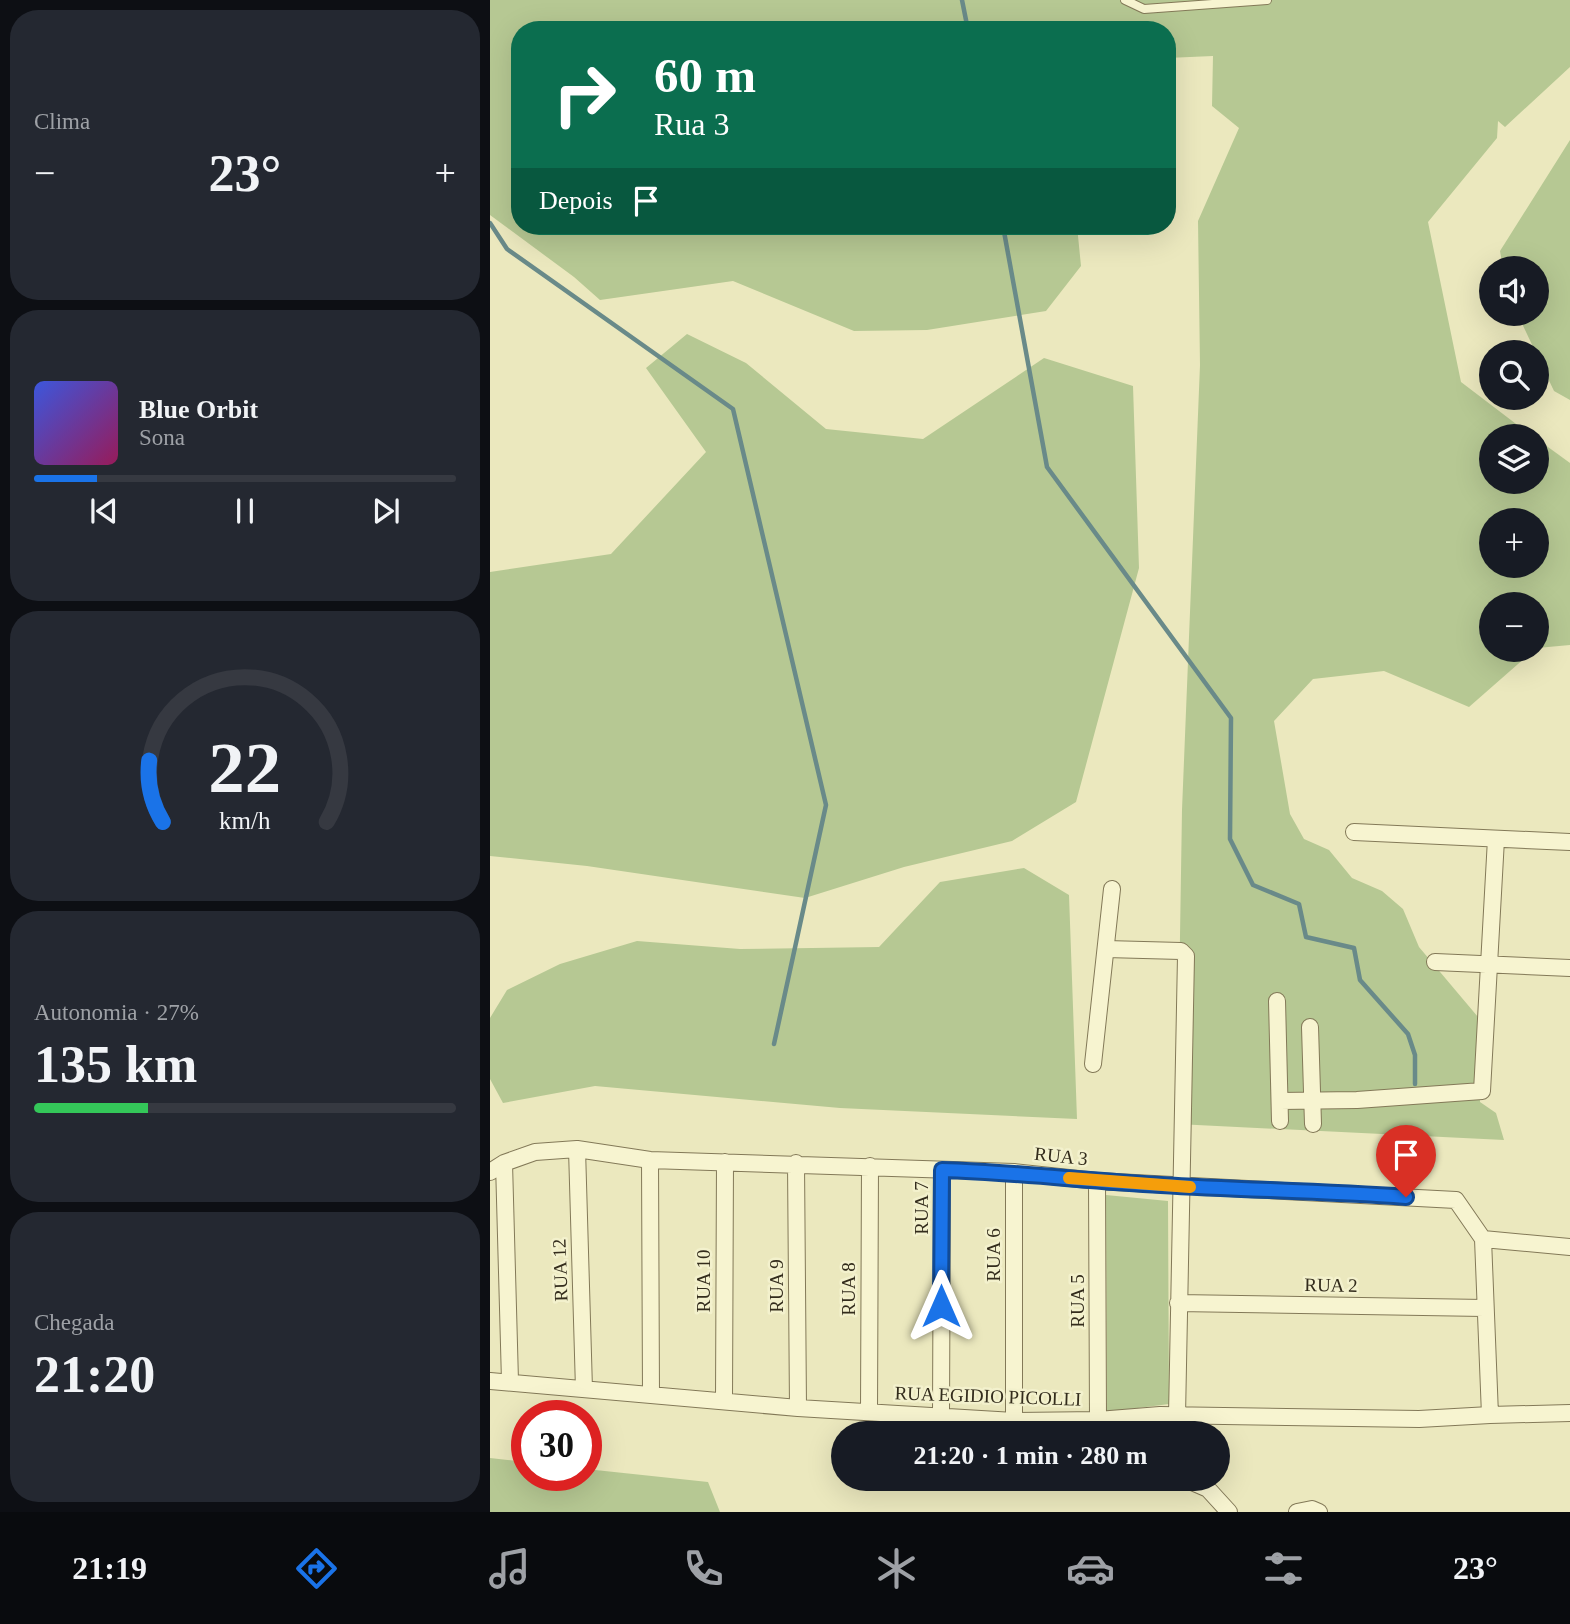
<!DOCTYPE html>
<html lang="pt">
<head>
<meta charset="utf-8">
<style>
	body { margin:0; font-family:"Times New Roman",serif; background:#242831; color:#f1f3f6; height:100vh; display:flex; flex-direction:column; font-size:26px; white-space:nowrap }
	* { box-sizing:border-box; margin:0 }
	p { font-size:23px; color:#9ea1a6 }
	.icon { flex:none; width:38px; height:38px; fill:none; stroke:currentColor; stroke-width:2; stroke-linecap:round; stroke-linejoin:round }
	.map { position:relative; flex:1; overflow:hidden }
	.panel { display:flex; flex-direction:column; gap:10px; padding:10px; background:#0d0f14; width:490px }
	.panel>* { flex:none }
	.top-card { position:absolute; left:21px; top:21px; width:665px; height:214px; border-radius:28px; box-shadow:0 7px 28px #0002; background:#0b6e4f; color:#fff; overflow:hidden }
	.controls { position:absolute; left:989px; top:256px; display:grid; gap:14px }
	.controls a { display:grid; place-items:center; width:70px; height:70px; border-radius:50%; background:#171b24; box-shadow:0 7px 28px #0002; font-size:35px }
	.speed { position:absolute; left:21px; top:1400px; display:flex; gap:14px; font-size:35px; font-weight:700; text-align:center }
	.speed>* { display:grid; place-content:center; width:91px; height:91px; border-radius:50%; background:#171b24; box-shadow:0 7px 28px #0002; line-height:1 }
	.speed .limit { border:10px solid #d22; background:#fff; color:#111 }
	.pin { position:absolute; display:grid; place-items:center; width:60px; height:60px; color:#fff; margin:-72px -30px; border-radius:50% 50% 50% 0; rotate:-45deg; box-shadow:0 0 7px #0007 }
	.pin .icon { rotate:45deg }
	.me { position:absolute; width:77px; margin:-38px; rotate:0deg; stroke-linejoin:round; filter:drop-shadow(0 0 5px #0008) }
	.turn { display:flex; align-items:center; gap:24px; height:147px; padding:0 28px; font-size:32px }
	.turn .icon { width:91px; height:91px; stroke-width:2.5 }
	.turn b { display:block; font-size:49px; line-height:60px }
	.then { display:flex; align-items:center; height:66px; padding:0 28px; background:#0003; gap:14px; font-size:26px }
	.big { font-size:52px; font-weight:600; line-height:1.1 }
	.panel .widget { flex:1; display:flex; flex-direction:column; justify-content:center; gap:10px; min-width:0; padding:0 24px; border-radius:28px; background:#242831 }
	.panel .dial { align-items:center; gap:0 }
	.dial svg { height:182px; overflow:visible; fill:none; stroke:#363941; stroke-width:7; stroke-linecap:round; text-anchor:middle }
	.dial text { fill:#f1f3f6; stroke:none }
	.song { display:flex; align-items:center; gap:21px }
	.cover { width:84px; height:84px; border-radius:10px; background:linear-gradient(135deg,hsl(230 70% 55%),hsl(330 70% 35%)) }
	.played { height:7px; border-radius:4px; background:linear-gradient(90deg,#1a73e8 15%,#363941 15%) }
	.keys { display:flex; justify-content:space-around; direction:ltr }
	.heat { display:flex; justify-content:space-between; align-items:center; font-size:38px; direction:ltr }
	.charge { height:10px; border-radius:5px; background:linear-gradient(90deg,#34c759 27%,#363941 0) }
	.trip { position:absolute; left:341px; top:1421px; width:399px; height:70px; border-radius:35px; background:#171b24; box-shadow:0 7px 28px #0002; font-weight:600; line-height:70px; text-align:center }
	.dock { display:flex; height:112px; justify-content:space-around; align-items:center; background:#090b0e; color:#9ea1a6 }
	.dock .icon { width:49px; height:49px }
	.dock .current { color:#1a73e8 }
	.dock b { font-size:32px; color:#f1f3f6 }
	main { display:flex; flex:1; min-height:0 }
	.map>svg:first-child { display:block }
	.green { fill:#b6c893; fill-rule:evenodd }
	.lines { fill:none; stroke-linecap:round; stroke-linejoin:round }
	.stream { stroke:#698a89; stroke-width:4.5 }
	.service-casing { stroke:#837958; stroke-width:10 }
	.minor-casing { stroke:#837958; stroke-width:18 }
	.service { stroke:#f7f4d0; stroke-width:8 }
	.minor { stroke:#f7f4d0; stroke-width:16 }
	.route-casing { stroke:#114b97; stroke-width:18 }
	.route { stroke:#1a73e8; stroke-width:12 }
	.slow { stroke:#f59e0b; stroke-width:12 }
	.labels { text-anchor:middle; dominant-baseline:central; stroke-width:5; stroke-linejoin:round; paint-order:stroke }
	.street-label { font-size:19px; fill:#332c1c; stroke:#f3f1cd }
</style>
</head>
<body>
<main>
<section class="panel">
<div class="widget"><p>Clima</p>
<div class="heat"><a>−</a><b class="big">23°</b><a>+</a></div>
</div>
<div class="widget">
<div class="song"><i class="cover"></i><div><b>Blue Orbit</b><p>Sona</p></div></div>
<div class="played"></div>
<div class="keys"><svg class="icon" aria-label="previous" viewBox="0 0 24 24"><path d="M18 5L8 12l10 7zM5 5v14"/></svg><svg class="icon" aria-label="pause" viewBox="0 0 24 24"><path d="M8 5v14M16 5v14"/></svg><svg class="icon" aria-label="next" viewBox="0 0 24 24"><path d="M6 5l10 7-10 7zM19 5v14"/></svg></div>
</div>
<div class="widget dial"><svg viewBox="0 0 100 80">
<path d="M14 69A42 42 0 1 1 86 69"/>
<path d="M14 69A42 42 0 0 1 8 42" stroke="#1a73e8"/>
<text x="50" y="56" font-size="32" font-weight="700">22</text>
<text x="50" y="72" font-size="11">km/h</text>
</svg></div>
<div class="widget"><p>Autonomia · 27%</p><b class="big">135 km</b><div class="charge"></div></div>
<div class="widget"><p>Chegada</p><b class="big">21:20</b></div>
</section>
<div class="map">
<svg width="1080" height="1512" viewBox="0 0 1080 1512">
	<rect width="100%" height="100%" fill="#ebe8be"/>
	<path class="green" d="M0,0H1080V67L1015,127L1008,121L1007,138L938,222L971,382L1042,436H1001V481H1046L1047,439L1080,463V645L1047,648L1046,604H1001V649H1045L979,707L894,671L823,679L784,721L800,814L814,839L839,850L862,878L892,891L913,909L929,947L988,1017L990,1102L1006,1113L1014,1140L687,1124L692,810L710,365L708,221L749,128L722,106L723,56L677,58V30H30V226H587L591,266L556,311L437,330L364,331L243,281L110,300L84,277L0,215ZM1001,520H1046V565H1001Z
		M1080,140V400L1064,391L1027,313H1046V268H1013L1010,251Z
		M197,334L256,363L336,429L433,439L554,358L643,386L649,568L586,802L522,841L414,867L315,898L97,866L0,856V572L121,554L216,452L156,368Z
		M534,868L579,895L587,1119L350,1108L105,1086L13,1103L0,1079V1018L17,990L70,964L147,941L250,949L389,947L450,882Z
		M616,1195L678,1201L679,1404L617,1412Z
		M0,1458L37,1462V1475H96V1469L218,1482L230,1512H0Z"/>
	<g class="lines">
		<path class="stream" d="M472,0L478,30
			M0,223L17,249L243,409L336,805L284,1044
			M513,226L557,467L741,718L740,839L763,885L809,904L816,937L864,948L870,980L918,1034L925,1055V1084"/>
		<defs>
			<path id="service" d="M635,0L654,9L777,0"/>
			<path id="minor" d="M864,832L1080,842
				M616,949L691,951L696,956L687,1416
				M945,962L1080,968
				M787,1001L790,1121
				M820,1027L823,1124
				M603,1064L622,889
				M790,1101L867,1100L992,1091L1006,839
				M87,1149L94,1389
				M160,1160L161,1394
				M14,1163L20,1381
				M306,1163L308,1408
				M0,1172L14,1163L45,1152L87,1149L160,1160L524,1172L607,1181L966,1200L993,1239L1080,1247
				M524,1172V1421
				M607,1181L608,1420
				M993,1239L1000,1415
				M688,1303L994,1308
				M0,1381L308,1408L524,1421L608,1420L670,1415L929,1419L1000,1415L1080,1413
				M234,1400L235,1162
				M379,1412L380,1166
				M451,1415L452,1170
				M693,1433L694,1415
				M695,1479L718,1489L739,1512
				M807,1512L822,1509L829,1512"/>
		</defs>
		<use href="#service" class="service-casing"/>
		<use href="#minor" class="minor-casing"/>
		<use href="#service" class="service"/>
		<use href="#minor" class="minor"/>
	</g>
	<g class="lines">
		<defs>
			<path id="route" d="M451,1306L452,1170C525,1172 597,1181 671,1185C752,1190 834,1191 916,1197"/>
		</defs>
		<use href="#route" class="route-casing"/>
		<use href="#route" class="route"/>
		<path class="slow" d="M579,1178L700,1187"/>
	</g>
	<g class="labels">
		<g class="street-label">
			<text transform="translate(571 1156) rotate(6)">RUA 3</text>
			<text transform="translate(431 1208) rotate(-90)">RUA 7</text>
			<text transform="translate(503 1255) rotate(-90)">RUA 6</text>
			<text transform="translate(70 1270) rotate(-92)">RUA 12</text>
			<text transform="translate(213 1281) rotate(-90)">RUA 10</text>
			<text transform="translate(841 1285) rotate(1)">RUA 2</text>
			<text transform="translate(286 1286) rotate(-90)">RUA 9</text>
			<text transform="translate(358 1289) rotate(-90)">RUA 8</text>
			<text transform="translate(587 1301) rotate(-90)">RUA 5</text>
			<text transform="translate(498 1396) rotate(2)">RUA EGIDIO PICOLLI</text>
		</g>
	</g>
</svg>
<div class="controls">
<a><svg class="icon" aria-label="sound" viewBox="0 0 24 24"><path d="M4 9h4l5-4v14l-5-4H4zM17 9q2 3 0 6"/></svg></a>
<a><svg class="icon" aria-label="search" viewBox="0 0 24 24"><circle cx="10" cy="10" r="6"/><path d="M15 15l6 6"/></svg></a>
<a><svg class="icon" aria-label="layers" viewBox="0 0 24 24"><path d="M12 4l9 5-9 5-9-5zM3 14l9 5 9-5"/></svg></a>
<a>+</a>
<a>−</a>
</div>
<div class="speed"><div class="limit">30</div></div>
<div class="pin" style="left:916px;top:1197px;background:#d93025"><svg class="icon" aria-label="arrive" viewBox="0 0 24 24"><path d="M6 21V4h12l-3 4 3 4H6"/></svg></div>
<svg class="me" style="left:451px;top:1306px" viewBox="-20 -20 40 40"><path d="M0-17L14 15 0 8-14 15z" fill="#1a73e8" stroke="#fff" stroke-width="4"/></svg>
<div class="trip">21:20 · 1 min · 280 m</div>
<div class="top-card">
<div class="turn"><svg class="icon" aria-label="right" viewBox="0 0 24 24"><path d="M7 20v-9h11M14 6l5 5-5 5"/></svg><div><b>60 m</b>Rua 3</div></div>
<div class="then">Depois<svg class="icon" aria-label="arrive" viewBox="0 0 24 24"><path d="M6 21V4h12l-3 4 3 4H6"/></svg></div>
</div>
</div>
</main>
<nav class="dock">
<b>21:19</b>
<svg class="icon current" aria-label="directions" viewBox="0 0 24 24"><path d="M12 3l9 9-9 9-9-9zM9 14v-3h6M13 9l2 2-2 2"/></svg>
<svg class="icon" aria-label="music" viewBox="0 0 24 24"><path d="M9 18V5l10-2v13"/><circle cx="6" cy="18" r="3"/><circle cx="16" cy="16" r="3"/></svg>
<svg class="icon" aria-label="phone" viewBox="0 0 24 24"><path d="M5 4h4l2 5-3 2q2 4 5 5l2-3 5 2v4C11 20 4 13 5 4z"/></svg>
<svg class="icon" aria-label="climate" viewBox="0 0 24 24"><path d="M12 3v18M4 7l16 10M4 17L20 7"/></svg>
<svg class="icon" aria-label="car" viewBox="0 0 24 24"><path d="M5 17H2v-5l4-1 3-4h7l3 4 3 1v5h-3M9 17h6M6 11h13"/><circle cx="7" cy="17" r="2"/><circle cx="17" cy="17" r="2"/></svg>
<svg class="icon" aria-label="filters" viewBox="0 0 24 24"><path d="M4 7h16M4 17h16"/><circle cx="9" cy="7" r="2"/><circle cx="15" cy="17" r="2"/></svg>
<b>23°</b>
</nav>
</body>
</html>
